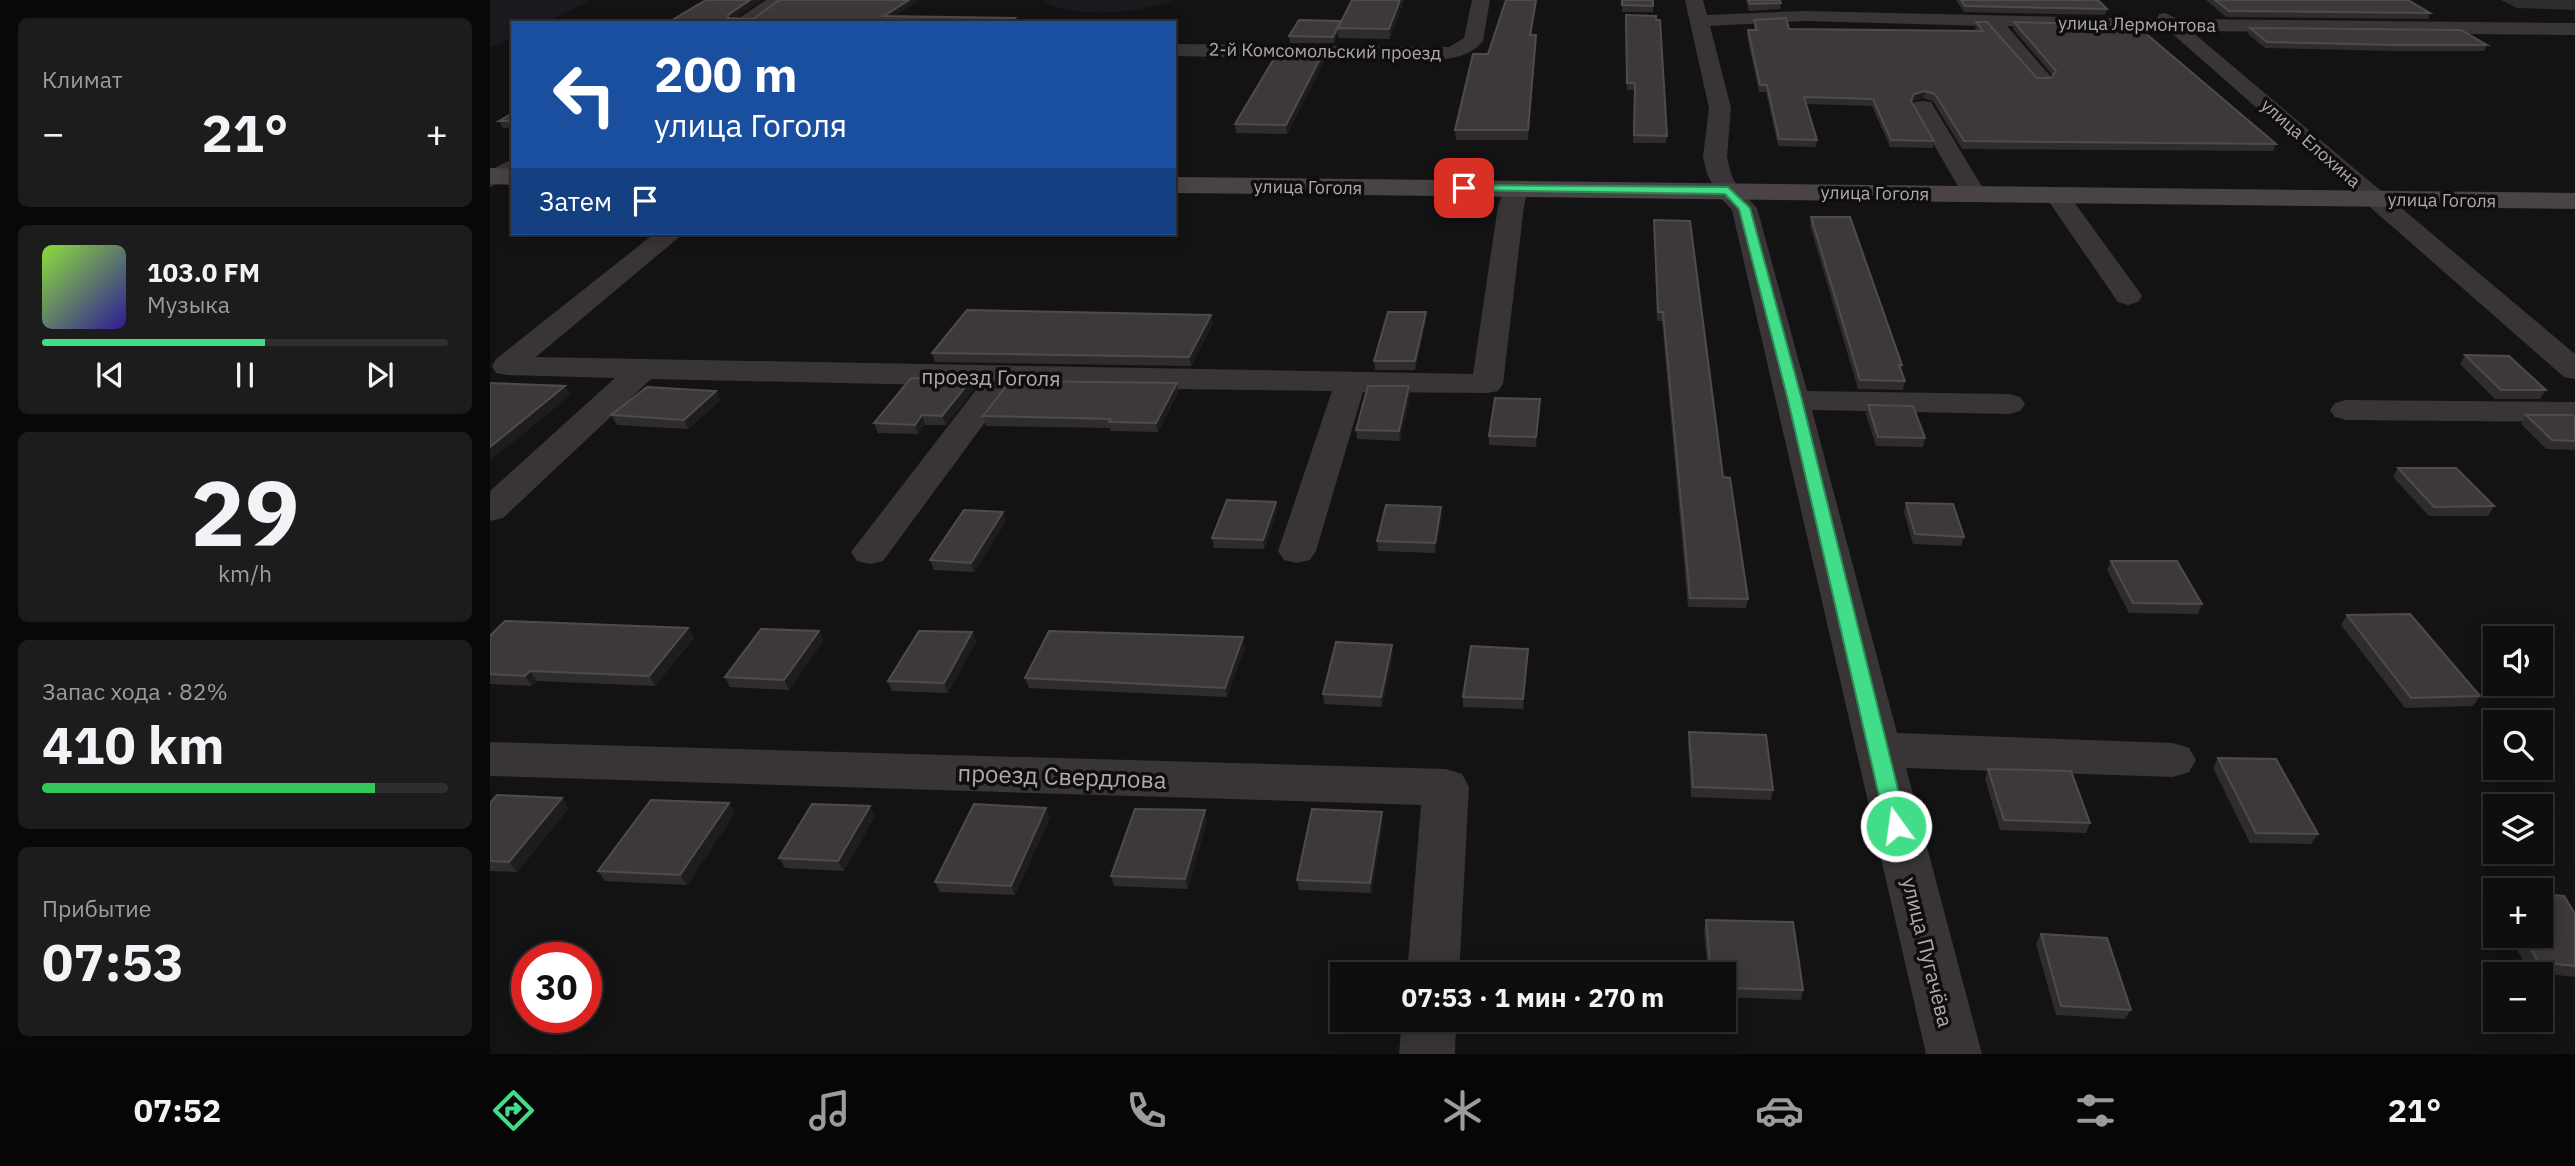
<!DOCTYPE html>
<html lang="ru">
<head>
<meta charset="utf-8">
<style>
	body { margin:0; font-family:"IBM Plex Sans",sans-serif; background:#1d1c1c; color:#f1f3f6; height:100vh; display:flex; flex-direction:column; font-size:26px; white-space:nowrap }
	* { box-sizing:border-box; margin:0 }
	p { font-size:23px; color:#9b9c9e }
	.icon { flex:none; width:38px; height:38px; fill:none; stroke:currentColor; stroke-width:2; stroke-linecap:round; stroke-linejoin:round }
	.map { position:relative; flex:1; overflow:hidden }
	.drawer { display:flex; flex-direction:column; gap:18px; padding:18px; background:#080808; width:490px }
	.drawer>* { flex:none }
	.guide { position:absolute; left:21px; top:21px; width:665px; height:214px; border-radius:0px; box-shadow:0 4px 18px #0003,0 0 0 2px #2f2e2e; background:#1a4fa0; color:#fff; overflow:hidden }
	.buttons { position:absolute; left:1993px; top:626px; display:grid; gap:14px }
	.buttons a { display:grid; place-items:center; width:70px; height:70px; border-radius:0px; background:#0f0e0e; box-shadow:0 4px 18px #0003,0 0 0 2px #2f2e2e; font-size:35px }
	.speed { position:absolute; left:21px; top:942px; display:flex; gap:14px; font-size:35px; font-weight:700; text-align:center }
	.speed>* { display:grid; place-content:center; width:91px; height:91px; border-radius:50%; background:#0f0e0e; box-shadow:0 4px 18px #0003,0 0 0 2px #2f2e2e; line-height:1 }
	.speed .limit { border:10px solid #d22; background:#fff; color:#111 }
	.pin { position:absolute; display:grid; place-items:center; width:60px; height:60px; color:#fff; margin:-30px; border-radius:14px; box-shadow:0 4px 10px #0006 }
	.me { position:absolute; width:77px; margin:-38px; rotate:346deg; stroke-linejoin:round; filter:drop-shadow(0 0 5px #0008) }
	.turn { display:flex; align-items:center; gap:24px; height:147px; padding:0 28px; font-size:32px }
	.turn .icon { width:91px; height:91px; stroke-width:2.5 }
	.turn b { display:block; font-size:49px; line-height:60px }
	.then { display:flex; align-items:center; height:66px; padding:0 28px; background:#0003; gap:14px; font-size:26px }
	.big { font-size:52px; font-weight:700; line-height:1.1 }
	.drawer .tile { flex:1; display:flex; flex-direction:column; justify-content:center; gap:10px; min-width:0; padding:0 24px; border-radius:10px; background:#1d1c1c }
	.drawer .dial { align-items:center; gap:0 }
	.dial b { font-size:91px; line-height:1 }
	.song { display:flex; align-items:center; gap:21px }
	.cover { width:84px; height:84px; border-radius:10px; background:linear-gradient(135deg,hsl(90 70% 55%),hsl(250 70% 35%)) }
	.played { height:7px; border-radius:4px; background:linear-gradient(90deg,#42dd88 55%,#2f2e2e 55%) }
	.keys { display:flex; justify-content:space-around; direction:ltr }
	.heat { display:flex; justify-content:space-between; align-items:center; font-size:38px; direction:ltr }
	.charge { height:10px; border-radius:5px; background:linear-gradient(90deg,#34c759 82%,#2f2e2e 0) }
	.trip { position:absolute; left:840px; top:962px; width:406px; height:70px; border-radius:0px; background:#0f0e0e; box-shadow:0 4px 18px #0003,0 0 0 2px #2f2e2e; font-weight:700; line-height:70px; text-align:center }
	.tab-bar { display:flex; height:112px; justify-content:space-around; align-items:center; background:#060606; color:#9b9c9e }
	.tab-bar .icon { width:49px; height:49px }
	.tab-bar .current { color:#42dd88 }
	.tab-bar b { font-size:32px; color:#f1f3f6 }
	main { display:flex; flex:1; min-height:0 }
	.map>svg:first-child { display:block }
	.green { fill:#1a1a1f }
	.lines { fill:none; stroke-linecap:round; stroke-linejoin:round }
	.street { fill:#393436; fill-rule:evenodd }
	.secondary { fill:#494345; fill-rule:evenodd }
	.wall { fill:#2f2c2e }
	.shaded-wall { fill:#1e1d1d }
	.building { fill:#3d393b; stroke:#504a4d; stroke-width:2 }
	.route { fill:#42dd88; stroke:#2b9058; stroke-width:2 }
	.labels { text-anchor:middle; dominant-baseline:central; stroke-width:7; stroke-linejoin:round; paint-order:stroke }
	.far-street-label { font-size:18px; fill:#b3a6ad; stroke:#0f0e0e }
	.street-label { font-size:21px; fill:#b3a6ad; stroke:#0f0e0e }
	.near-street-label { font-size:24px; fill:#b3a6ad; stroke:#0f0e0e }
</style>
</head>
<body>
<main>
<section class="drawer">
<div class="tile"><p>Климат</p>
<div class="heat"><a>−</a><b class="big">21°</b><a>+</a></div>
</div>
<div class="tile">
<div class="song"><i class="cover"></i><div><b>103.0 FM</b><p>Музыка</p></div></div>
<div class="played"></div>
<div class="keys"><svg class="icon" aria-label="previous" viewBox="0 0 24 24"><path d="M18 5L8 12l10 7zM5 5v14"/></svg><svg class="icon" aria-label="pause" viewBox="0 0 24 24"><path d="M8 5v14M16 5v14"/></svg><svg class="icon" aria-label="next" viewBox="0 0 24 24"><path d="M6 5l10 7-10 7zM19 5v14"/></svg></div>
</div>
<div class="tile dial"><b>29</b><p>km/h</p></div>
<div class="tile"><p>Запас хода · 82%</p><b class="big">410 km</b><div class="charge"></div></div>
<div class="tile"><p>Прибытие</p><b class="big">07:53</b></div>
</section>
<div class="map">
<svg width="2085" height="1054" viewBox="0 0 2085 1054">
	<rect width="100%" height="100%" fill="#141313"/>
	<path class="green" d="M0,0H101L54,23H23V37L0,48Z
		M551,0H684C653,13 580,20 551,0Z"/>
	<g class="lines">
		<path class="street" d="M276,0H297L264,23H242Z
			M982,0H1000L993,41C978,59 956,59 935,61L684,56V44L959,47L974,38Z
			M1195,0H1213L1217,15L1315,11L1667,19L1669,14L1675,13L1688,19L2085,23V35L1701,31L2085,354V379L2074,377L1678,30L1517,26L1562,78L1559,82H1545L1497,26L1315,21L1220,26L1241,108L1237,157L1241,174L1248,188L1267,208L1317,391L1519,394L1530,397L1535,404L1530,411L1519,414L1322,410L1407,733L1683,743L1699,748L1706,760L1699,772L1683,777L1416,768L1492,1054H1436L1242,210L1229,196L1217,174L1213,157L1219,108Z
			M1433,101L1441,102L1444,107L1497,195L1494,200L1485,202L1476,200L1473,195L1422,107L1425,102Z
			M23,159V176L0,187V170Z
			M1026,181L1035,183L1038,188L1034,206L1013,384L1008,391L997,393L873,392L826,551L820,560L807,563L794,560L788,551L842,391L521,387L393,561L380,564L367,561L361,552L489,386L161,379L13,518L0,521V491L125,378L17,375L6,373L2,366L6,359L165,233H194L46,357L983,374L1008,206L1017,183Z
			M1567,189L1576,191L1648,290L1652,296L1648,302L1638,305L1628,302L1555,196L1558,191Z
			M1856,400L2085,402V422L1856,420L1845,417L1840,410L1845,403Z
			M0,742L956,769L972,774L979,787L969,975H917L931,805L0,776Z
			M912,1020H966L965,1054H909Z"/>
		<path class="secondary" d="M0,168L23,169V185L0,184Z
			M684,177L2085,193V209L684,193Z"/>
	</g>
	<path class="wall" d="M862,0H914L900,39L849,38L848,34L844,43H800L799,36L851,21Z
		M1132,0H1163V12H1132Z
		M1256,0H1290L1291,3L1290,9L1259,11Z
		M1466,0H1608L1617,9L1615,15L1474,12Z
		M1716,0H1918L1940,13L1938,19L1736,17Z
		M2011,0H2085V10L2027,8Z
		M1166,20L1177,136L1176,143H1143L1144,90H1137L1135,22Z
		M1264,20L1299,29L1487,31L1485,28L1486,22L1547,78H1561L1563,76L1523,29L1524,22L1638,32L1786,144L1783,151L1472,149L1443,101L1433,98L1423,101L1422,103L1444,141L1443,148L1400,147L1382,106L1316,104L1327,140L1326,147L1288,146L1276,92H1269L1257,36L1258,30H1264Z
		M1760,28L1997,45L1994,51H1904L1775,48L1758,34Z
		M1042,35L1046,45L1038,140H966L965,130L998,54Z
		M833,53L834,62L797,134L746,133L745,124Z
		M23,113V128H13L9,121Z
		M1321,217L1412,365L1411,370L1415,381L1413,390L1368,389L1320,225Z
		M1164,220L1233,477L1258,599L1256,608L1198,607L1172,321H1167Z
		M936,312V321L925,370H885L884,361Z
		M723,323L701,366L445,362L442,353Z
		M1975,355L2056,390L2050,399H2005L1970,364Z
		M687,383L688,392L668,432L621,431L620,428L496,426L493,416Z
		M919,386L920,395L910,441L867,439L866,430Z
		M484,389L456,425H435L428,434L388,433L384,423Z
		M231,400L198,429L127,425L121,415Z
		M1378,405L1435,438L1433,447L1386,446L1376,414Z
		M1050,409L1046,447L999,445V436Z
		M2036,415L2085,418V450L2056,449L2031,424Z
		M1908,468L2004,506L1998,516H1939L1903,477Z
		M1416,503L1474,537L1471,546L1423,544L1414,512Z
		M787,511L774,549L724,548L722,538Z
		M952,517L945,553L888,551L887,541Z
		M516,521L484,572L444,570L440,560Z
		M1621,561L1712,604L1708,614L1639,613L1617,570Z
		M1857,615L1990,696L1983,706L1915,708L1851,625Z
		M198,628L204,638L165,686L47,681L42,686L0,684V636Z
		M329,631L333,641L299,690L240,687L235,677Z
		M482,632L486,642L458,693L402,691L398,681Z
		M902,645L903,654L892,707L834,704L833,694Z
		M755,647L737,697L539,688L535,678Z
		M1038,649V658L1033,709L973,707V697Z
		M1199,732L1283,790L1281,800L1201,797L1198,742Z
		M1728,758L1828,834L1821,844L1760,843L1723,768Z
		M1498,769L1600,823L1596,833L1510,830L1495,779Z
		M0,803L79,808L27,872L0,871Z
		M239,803L245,813L197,885L115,881L108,871Z
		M385,816L354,871L295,868L289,858Z
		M560,818L525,895L450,892L445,882Z
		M717,820L698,889L624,886L621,876Z
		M893,822L881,893L809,890L807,880Z
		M2006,894V908L2001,899Z
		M2085,914V977L2039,972L2020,936H2051Z
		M1216,920L1313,990L1311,1000L1234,997V975H1218L1214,930Z
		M1551,934L1641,1010L1635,1019L1566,1015L1546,944Z"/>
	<path class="shaded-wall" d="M260,0H272L241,21L238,18V15Z
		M419,0H430L396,22L394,16Z
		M910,0H914L900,39L899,29Z
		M1046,0H1048L1040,45V35Z
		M851,21L848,28V34L844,43L843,37Z
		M1046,35V45L1038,140V130Z
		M833,53L834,62L797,134L796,125Z
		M1435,91L1433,98L1423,101L1420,108L1424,94Z
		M936,312V321L925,370V361Z
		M721,315L723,323L701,366L699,357Z
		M481,380L484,389L456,425L452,416Z
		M687,383L688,392L668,432L666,423Z
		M75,386L81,395L0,461V447Z
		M919,386L920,395L910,441L909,431Z
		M226,391L231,400L198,429L194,420Z
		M1050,399V409L1046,447V437Z
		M432,415L435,425L428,434L425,425Z
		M786,502L787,511L774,549L773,540Z
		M951,507L952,517L945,553V543Z
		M513,512L516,521L484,572L481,563Z
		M198,628L204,638L165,686L159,676Z
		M329,631L333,641L299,690L294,680Z
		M482,632L486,642L458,693L454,683Z
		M753,637L755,647L737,697L735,688Z
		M902,645L903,654L892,707L891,697Z
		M1038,649V658L1033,709V699Z
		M40,671L47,681L42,686L35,676Z
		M72,798L79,808L27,872L19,862Z
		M239,803L245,813L197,885L190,875Z
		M380,806L385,816L354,871L348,861Z
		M556,808L560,818L525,895L521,886Z
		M715,810L717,820L698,889L695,879Z
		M892,812L893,822L881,893L880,883Z"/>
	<path class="building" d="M216,0H260L238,15V18L263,19L289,0H419L394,16L525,18L519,23H177Z
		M862,0H910L899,29L848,28Z
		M1016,0H1046L1040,35H1046L1038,130H965L983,54H998Z
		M1132,0H1163V6L1132,5Z
		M1258,0H1290L1291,3L1260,4Z
		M1471,0H1608L1617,9L1475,6Z
		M1725,0H1918L1940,13L1739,11Z
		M1136,15L1166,16V20H1170L1177,136L1144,135L1145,83H1137Z
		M1296,18L1299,29L1493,31L1486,22H1497L1547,78H1561L1566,71L1524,22L1632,25L1638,32H1654L1786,144L1474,141L1445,94L1435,91L1424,94L1421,101L1444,141L1401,140L1383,99L1314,97L1327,140L1289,139L1277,85H1270L1258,30H1267L1264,20Z
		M809,20L851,21L843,37L799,36Z
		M1760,28L1971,30L1997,45H1906L1777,42Z
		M788,52L833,53L796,125L745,124Z
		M23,113V121H9Z
		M1321,217H1360L1412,365H1409L1415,381L1370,380Z
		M1164,220L1200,221L1233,477L1240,478L1258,599L1200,598L1173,312H1168Z
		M477,310L721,315L699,357L442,353Z
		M898,312H936L925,361H884Z
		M1975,355L2019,356L2056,390H2011Z
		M421,378L481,380L452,416L432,415L425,425L384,423Z
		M520,381L687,383L666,423L619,422L621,419L493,416Z
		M0,383L75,386L0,447Z
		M878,386H919L909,431L866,430Z
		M157,387L226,391L194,420L121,415Z
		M1005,398L1050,399L1046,437L999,436Z
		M1378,405L1423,406L1435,438L1388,437Z
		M2036,415H2083L2085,418V441L2062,440Z
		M1908,468H1966L2004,506L1944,507Z
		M737,500L786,502L773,540L722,538Z
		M1416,503L1463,504L1474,537L1425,534Z
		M896,505L951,507L945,543L887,541Z
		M474,510L513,512L481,563L440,560Z
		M1621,561H1687L1712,604L1643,603Z
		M1920,614L1990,696L1921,698L1857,615Z
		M15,621L198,628L159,676L40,671L35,676L0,674V636Z
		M271,629L329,631L294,680L235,677Z
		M429,631L482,632L454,683L398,681Z
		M559,631L753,637L735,688L535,678Z
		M846,642L902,645L891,697L833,694Z
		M981,646L1038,649L1033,699L973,697Z
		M1199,732L1276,735L1283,790L1203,787Z
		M1728,758L1786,759L1828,834L1766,833Z
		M1498,769L1581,771L1600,823L1514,820Z
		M7,795L72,798L19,862L0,861V803Z
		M161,800L239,803L190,875L108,871Z
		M322,804L380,806L348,861L289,858Z
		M484,804L556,808L521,886L445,882Z
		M645,809L715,810L695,879L621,876Z
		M822,809L892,812L880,883L807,880Z
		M2051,894L2074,896L2085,914V966L2048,962L2034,936H2051Z
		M1216,920L1303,922L1313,990L1234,988V975H1221Z
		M1551,934L1617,938L1641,1010L1571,1006Z"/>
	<path class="route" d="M974,185L1238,187L1260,208L1312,400L1417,826L1414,832L1406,835L1399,832L1396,826L1298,400L1249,209L1235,194L970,190V186Z"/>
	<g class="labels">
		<g class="far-street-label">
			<text transform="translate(1647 24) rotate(1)">улица Лермонтова</text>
			<text transform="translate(835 51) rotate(1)">2-й Комсомольский проезд</text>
			<text transform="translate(1821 143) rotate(41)">улица Елохина</text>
			<text transform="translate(818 187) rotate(1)">улица Гоголя</text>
			<text transform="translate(1385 193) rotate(1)">улица Гоголя</text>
			<text transform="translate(1952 200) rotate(1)">улица Гоголя</text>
		</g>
		<g class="street-label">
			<text transform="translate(501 377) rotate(1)">проезд Гоголя</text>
			<text transform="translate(1438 952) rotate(76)">улица Пугачёва</text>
		</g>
		<g class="near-street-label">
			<text transform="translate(572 776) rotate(2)">проезд Свердлова</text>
		</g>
	</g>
</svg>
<div class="buttons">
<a><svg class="icon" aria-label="sound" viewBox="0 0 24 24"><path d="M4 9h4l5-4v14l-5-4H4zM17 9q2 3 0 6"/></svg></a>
<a><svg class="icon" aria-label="search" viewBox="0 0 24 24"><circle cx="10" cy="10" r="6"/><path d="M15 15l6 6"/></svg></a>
<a><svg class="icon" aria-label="layers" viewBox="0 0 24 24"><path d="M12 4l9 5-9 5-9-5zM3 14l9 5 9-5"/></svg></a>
<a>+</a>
<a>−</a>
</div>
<div class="speed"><div class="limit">30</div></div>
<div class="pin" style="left:974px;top:188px;background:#d93025"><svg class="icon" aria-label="arrive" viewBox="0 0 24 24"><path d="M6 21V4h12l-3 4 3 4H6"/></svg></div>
<svg class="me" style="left:1406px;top:826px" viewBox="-20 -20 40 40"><circle r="17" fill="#42dd88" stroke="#fff" stroke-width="3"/><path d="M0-11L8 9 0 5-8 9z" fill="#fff"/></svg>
<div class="trip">07:53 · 1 мин · 270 m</div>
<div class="guide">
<div class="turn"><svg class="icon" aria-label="left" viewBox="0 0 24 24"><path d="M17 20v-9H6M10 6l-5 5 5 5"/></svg><div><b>200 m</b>улица Гоголя</div></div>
<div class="then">Затем<svg class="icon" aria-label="arrive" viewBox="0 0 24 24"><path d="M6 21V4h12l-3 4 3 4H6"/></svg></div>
</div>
</div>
</main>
<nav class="tab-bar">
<b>07:52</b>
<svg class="icon current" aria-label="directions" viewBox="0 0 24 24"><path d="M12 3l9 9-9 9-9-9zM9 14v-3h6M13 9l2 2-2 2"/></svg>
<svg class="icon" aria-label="music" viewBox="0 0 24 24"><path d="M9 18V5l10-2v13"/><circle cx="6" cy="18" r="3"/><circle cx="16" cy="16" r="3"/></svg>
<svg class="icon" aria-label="phone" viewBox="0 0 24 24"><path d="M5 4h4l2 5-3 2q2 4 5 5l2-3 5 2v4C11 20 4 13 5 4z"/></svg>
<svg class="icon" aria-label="climate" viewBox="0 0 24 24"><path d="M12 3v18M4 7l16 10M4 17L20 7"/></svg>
<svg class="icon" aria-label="car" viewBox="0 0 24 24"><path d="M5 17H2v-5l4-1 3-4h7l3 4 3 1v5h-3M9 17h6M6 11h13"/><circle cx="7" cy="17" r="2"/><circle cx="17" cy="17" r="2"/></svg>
<svg class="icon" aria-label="filters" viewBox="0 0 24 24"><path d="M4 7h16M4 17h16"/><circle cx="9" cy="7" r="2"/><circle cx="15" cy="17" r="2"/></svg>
<b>21°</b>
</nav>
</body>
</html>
